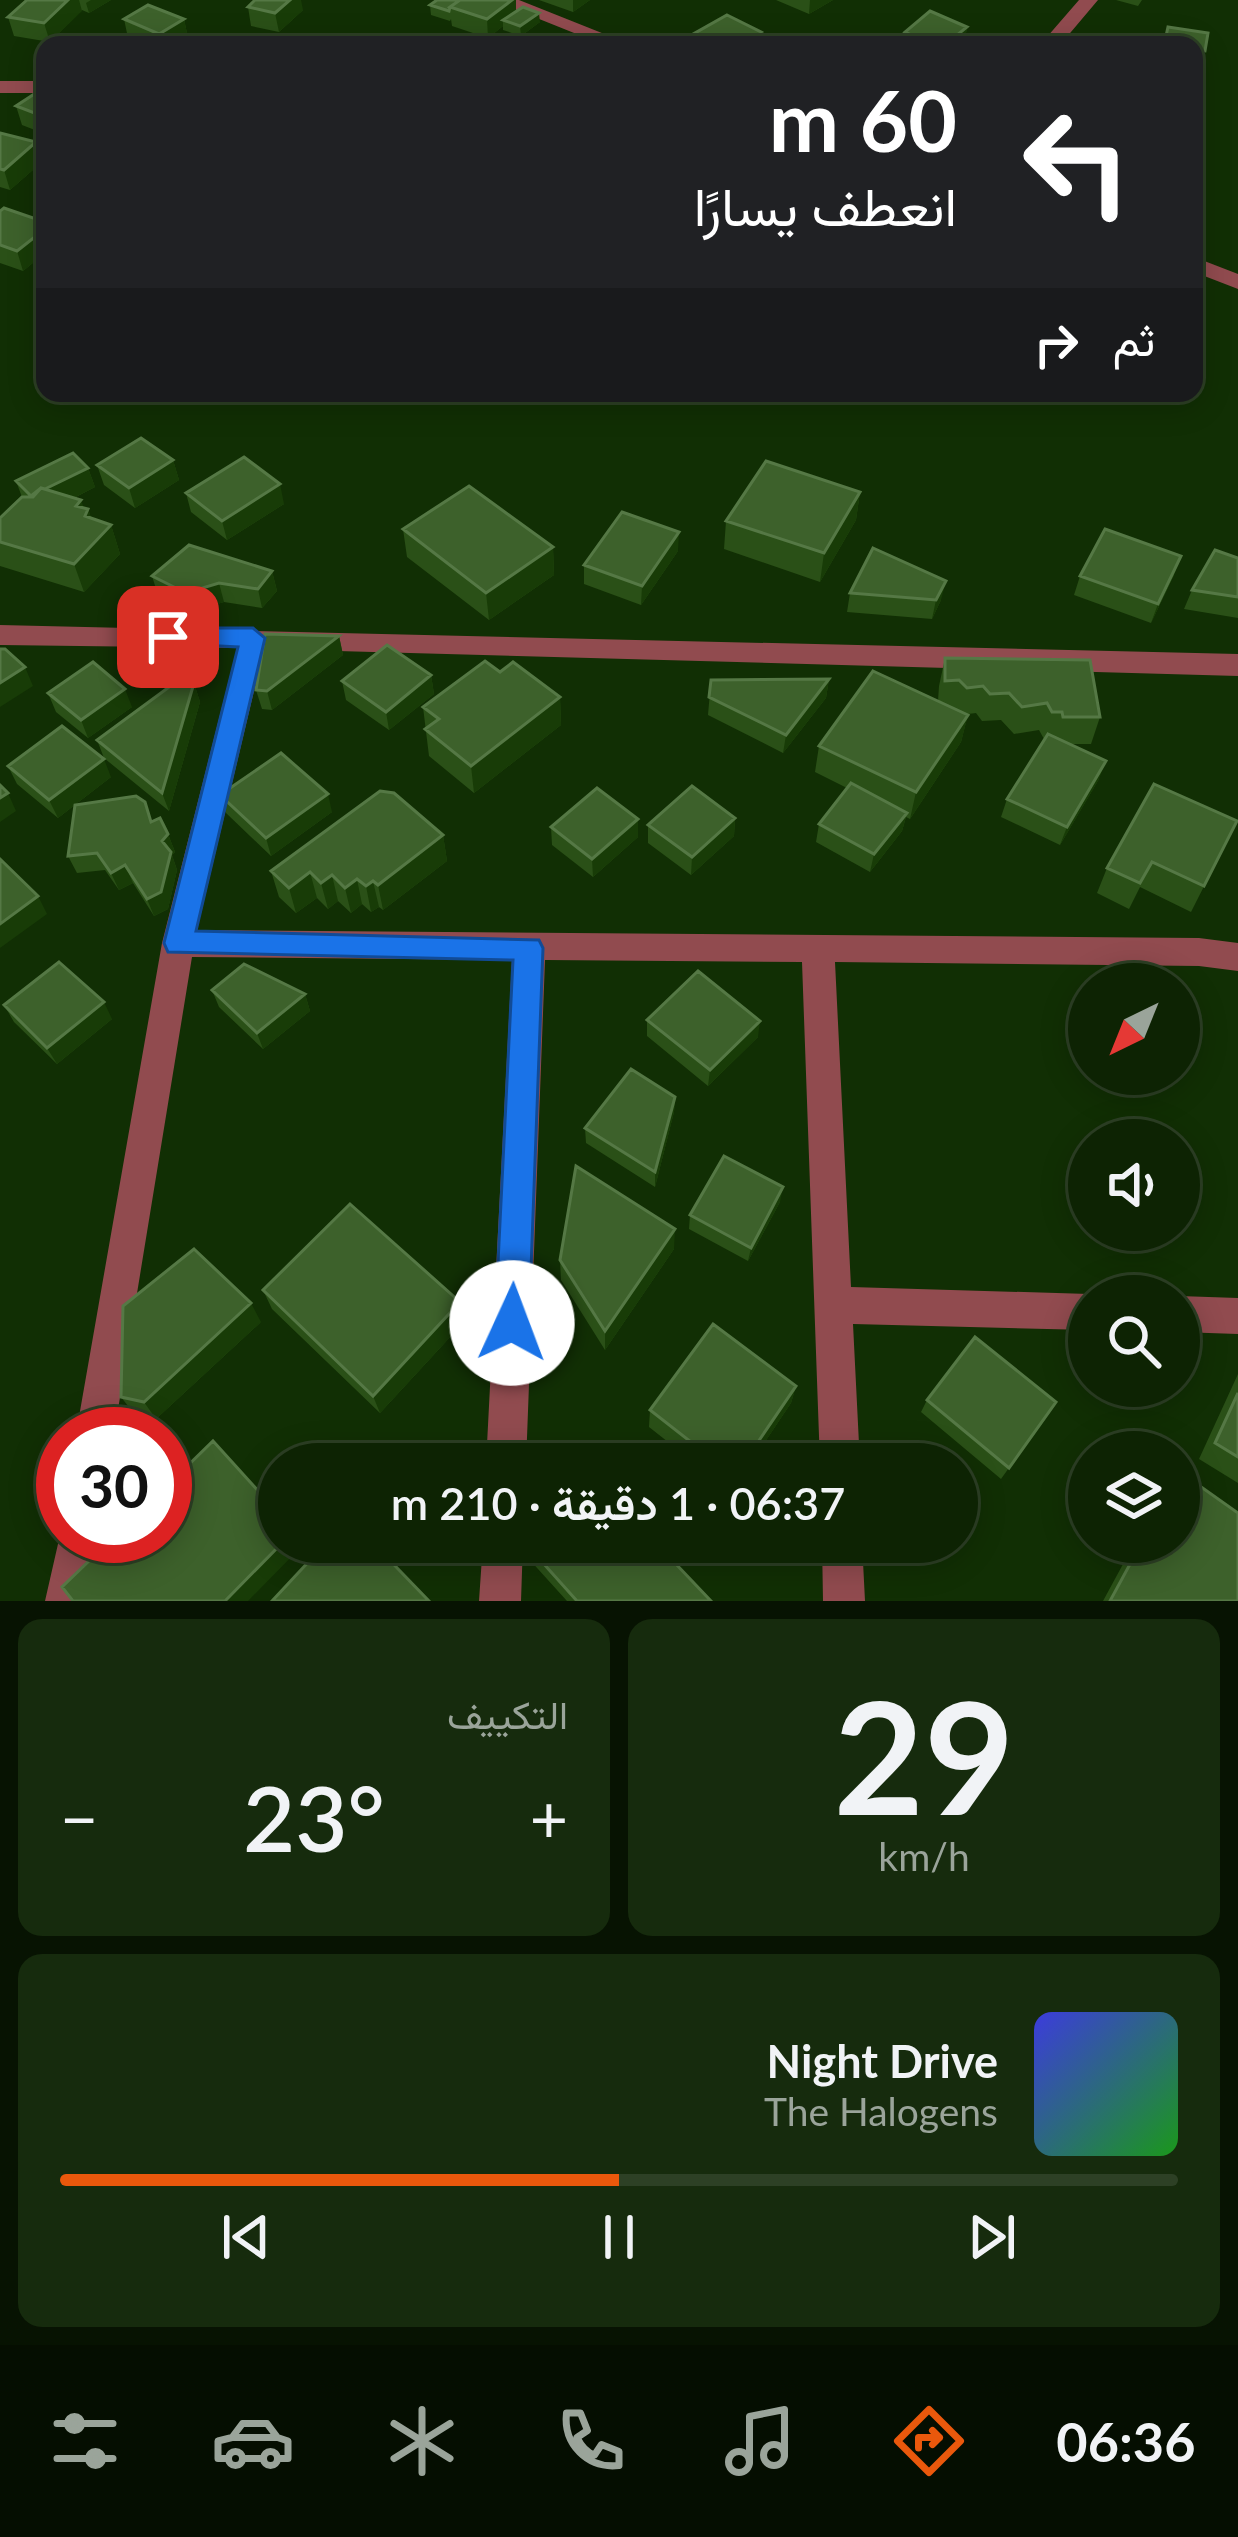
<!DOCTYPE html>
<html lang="ar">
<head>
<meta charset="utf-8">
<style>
	body { margin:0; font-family:Lato,Vazirmatn,sans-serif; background:#162b0d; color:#f1f3f6; direction:rtl; height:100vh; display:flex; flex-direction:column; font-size:45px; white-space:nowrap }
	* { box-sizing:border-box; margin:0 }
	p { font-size:39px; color:#9aa49a }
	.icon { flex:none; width:66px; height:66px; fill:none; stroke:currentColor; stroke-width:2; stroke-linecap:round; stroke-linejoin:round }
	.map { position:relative; height:1601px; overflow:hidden; direction:ltr }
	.drawer { display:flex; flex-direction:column; gap:18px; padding:18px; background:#071302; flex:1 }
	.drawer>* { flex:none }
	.guide { position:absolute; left:36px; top:36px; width:1167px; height:366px; border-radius:24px; box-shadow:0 6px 30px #0003,0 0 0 3px #2d4025; direction:rtl; background:#202124; color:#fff; overflow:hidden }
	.needle { width:78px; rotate:223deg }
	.fabs { position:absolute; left:1068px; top:963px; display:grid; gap:24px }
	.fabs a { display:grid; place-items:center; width:132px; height:132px; border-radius:50%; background:#0d2303; box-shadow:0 6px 30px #0003,0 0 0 3px #2d4025; font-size:60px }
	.speed { position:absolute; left:36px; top:1407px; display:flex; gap:24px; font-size:60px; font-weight:700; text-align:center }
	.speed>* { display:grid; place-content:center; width:156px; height:156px; border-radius:50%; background:#0d2303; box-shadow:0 6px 30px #0003,0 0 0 3px #2d4025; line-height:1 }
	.speed .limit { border:18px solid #d22; background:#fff; color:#111 }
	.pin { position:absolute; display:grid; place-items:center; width:102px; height:102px; color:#fff; margin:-51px; border-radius:24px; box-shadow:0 6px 18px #0006 }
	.me { position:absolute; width:132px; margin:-66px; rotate:2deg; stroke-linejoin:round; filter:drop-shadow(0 0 9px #0008) }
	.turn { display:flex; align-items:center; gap:42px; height:252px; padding:0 48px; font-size:54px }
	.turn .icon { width:156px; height:156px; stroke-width:2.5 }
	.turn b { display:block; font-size:84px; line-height:102px }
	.then { display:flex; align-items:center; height:114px; padding:0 48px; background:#0003; gap:24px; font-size:45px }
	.big { font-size:90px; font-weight:600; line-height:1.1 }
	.drawer .widget { flex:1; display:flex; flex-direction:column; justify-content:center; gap:18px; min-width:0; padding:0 42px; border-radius:24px; background:#162b0d }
	.drawer .dial { align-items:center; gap:0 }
	.dial b { font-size:156px; line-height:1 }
	.song { display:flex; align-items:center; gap:36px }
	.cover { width:144px; height:144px; border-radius:18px; background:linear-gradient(135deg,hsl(240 70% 55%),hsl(120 70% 35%)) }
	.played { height:12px; border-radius:6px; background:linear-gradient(90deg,#ea580c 50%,#2d4025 50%) }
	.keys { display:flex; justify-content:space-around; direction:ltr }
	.heat { display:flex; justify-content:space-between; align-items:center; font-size:66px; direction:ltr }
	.drawer .tiles { flex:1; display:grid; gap:18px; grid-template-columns:1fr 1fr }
	.widget:last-child { grid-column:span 2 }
	.trip { position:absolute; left:258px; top:1443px; width:720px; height:120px; border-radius:60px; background:#0d2303; box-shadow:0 6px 30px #0003,0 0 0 3px #2d4025; font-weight:600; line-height:120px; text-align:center; direction:rtl }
	.tab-bar { display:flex; height:192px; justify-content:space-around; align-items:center; background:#050e01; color:#9aa49a }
	.tab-bar .icon { width:84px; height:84px }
	.tab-bar .on { color:#ea580c }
	.tab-bar b { font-size:54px; color:#f1f3f6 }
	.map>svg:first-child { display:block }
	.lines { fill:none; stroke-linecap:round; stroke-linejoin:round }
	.minor { fill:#914b4f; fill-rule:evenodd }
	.wall { fill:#2a5017 }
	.shaded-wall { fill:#183c07 }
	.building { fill:#3d612b; stroke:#557845; stroke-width:3 }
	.route { fill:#1a73e8; stroke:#114b97; stroke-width:3 }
</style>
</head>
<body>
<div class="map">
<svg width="1238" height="1601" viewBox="0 0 1238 1601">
	<rect width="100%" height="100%" fill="#112f04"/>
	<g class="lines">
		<path class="minor" d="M492,0H519L632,45H604Z
			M1079,0H1098L1060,45H1040Z
			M0,81H45V93H0Z
			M1194,257L1238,274V289L1194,272Z
			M0,625L1238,654V676L264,649L197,930L1199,938L1238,943V971L1199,966L835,962L851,1287L1089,1294L1095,1296H1089V1330L853,1324L860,1464H820L802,962L545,960L526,1464H486L512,960L192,957L114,1434H76L162,943L237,648L0,645Z
			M1178,1296H1179L1238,1298V1334L1179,1332Z
			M63,1522V1536H97L87,1601H45Z
			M483,1542H523L521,1601H479Z
			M822,1542H862L865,1601H823Z"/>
	</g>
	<path class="wall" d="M27,0H111L89,13L82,10L50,42L14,36L8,17Z
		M437,0H516V11L540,22L521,36L503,30V26L488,38L452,26L451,19L450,21L431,15L430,5Z
		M539,0H590L573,12Z
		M776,0H833L809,14Z
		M1116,0H1142L1138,6Z
		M248,7L303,10L279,32L251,26Z
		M124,19H184L188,38L176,45H145L128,38Z
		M967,27L964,45H904L905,32Z
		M1168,27L1205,51L1200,71L1194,70V45H1163Z
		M761,32L760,45H688V37Z
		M45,87V134L22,125L16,106Z
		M0,133L42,162L10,190L0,187Z
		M0,211L45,222V253L23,271L0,263Z
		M173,460L179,480L135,508L104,485L97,465Z
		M88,468L95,487L74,498L84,508L88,509L91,518L111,525L120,554L84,592L0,566V518L22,497L16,481Z
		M860,492L856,520L820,582L724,549L726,521Z
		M186,493L284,504L227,540L191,512Z
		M403,529L553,547L554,575L489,620L407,557Z
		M678,551L641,605L584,584V565Z
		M1238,558V618L1184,609L1192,590Z
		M272,571L277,591L262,608L224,602L191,612L158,595L152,576Z
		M1174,575L1151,623L1074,595L1080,576Z
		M850,593L941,600L932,619L847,612Z
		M339,636L343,655L272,710L262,709L256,690Z
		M945,658L1100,717L1091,744H1070L1099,779L1060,845L1001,817L1007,799L1044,739L1039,730L1014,734L1001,720L982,721L976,713L968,714L961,742L910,819L906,817L902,831L870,872L816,842L819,824L847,788L815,772L819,746L938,701L939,686Z
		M500,672L560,697L561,725L474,793L429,756L423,707Z
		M431,675L434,694L389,730L346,700L342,681Z
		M829,679L826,698L783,753L708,715L711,680Z
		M194,683L200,702L169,811L104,758L97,740Z
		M48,693L132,707L88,738L56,712Z
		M8,766L111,777L58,818L17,784Z
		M220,795L332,812L271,856L226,813Z
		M735,818L734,836L691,875L648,843V825Z
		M153,821L168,834L175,852L172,855L177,870L168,909L154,916L133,883L119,890L105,870L77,873L68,856Z
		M1237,821L1191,912L1140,887L1129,909L1097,893L1107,868Z
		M551,827L638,837L593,877L552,845Z
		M443,835L447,861L383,910L379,907L371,912L362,904L351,913L338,901L328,909L317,898L296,913L279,897L271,871Z
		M212,990L305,994L310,1011L263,1049L219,1007Z
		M4,1005L112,1019L57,1064L14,1022Z
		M647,1020L758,1037L708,1086L647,1036Z
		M675,1097L674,1112L655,1187L586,1143L585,1128Z
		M780,1202L748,1261L689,1229L690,1215Z
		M674,1249L605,1350L561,1280L560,1260Z
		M263,1290L464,1322L380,1413L272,1309Z
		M261,1322L156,1419L135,1415L121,1397Z
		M1238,1374V1483L1199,1459Z
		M796,1386L791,1403L750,1464H696L649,1427L650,1410Z
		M927,1400L1056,1402L1001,1479L921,1412Z
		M1135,1542H1179L1238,1601H1103Z
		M526,1544L711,1601H567L528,1558Z"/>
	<path class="shaded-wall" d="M68,0H79L82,11L50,42L44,23Z
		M91,0H111L89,13L86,3Z
		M290,0H301L303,10L279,32L275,13Z
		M512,0H516V16L503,20V26L488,38L487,19Z
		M573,0H590L573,12Z
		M810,0H833L809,14Z
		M539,13L540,22L521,36L520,26Z
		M184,19L188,38L176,45H162L159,34Z
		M967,27L964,45H945Z
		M761,32L760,45H738Z
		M36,142L42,162L10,190L4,170Z
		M45,229V253L23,271L17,251Z
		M173,460L179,480L135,508L129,488Z
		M88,468L95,487L38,516L31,496Z
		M280,484L284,504L227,540L222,521Z
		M860,492L856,520L820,582L824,553Z
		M81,500L86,514L88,509L98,537L111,525L120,554L84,592L74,564L76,506Z
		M679,532L678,551L641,605L642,586Z
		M553,547L554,575L489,620L486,593Z
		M1181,556L1174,575L1151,623L1158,604Z
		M272,571L277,591L262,608L258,589Z
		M946,581L941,600L932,619L936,600Z
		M219,583L224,602L191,612L186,593Z
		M339,636L343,655L272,710L267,691Z
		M25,667L33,686L0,707V683Z
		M431,675L434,694L389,730L386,712Z
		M829,679L826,698L783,753L786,735Z
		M194,683L200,702L169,811L162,793Z
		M125,689L132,707L88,738L81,720Z
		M560,697L561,725L474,793L471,766Z
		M968,715L961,742L910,819L916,792Z
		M104,759L111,777L58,818L49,800Z
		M1106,761L1099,779L1060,845L1067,827Z
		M8,793L16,811L0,822V798Z
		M328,794L332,812L271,856L266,838Z
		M907,813L902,831L870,872L874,854Z
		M735,818L734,836L691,875L692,857Z
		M638,819V837L593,877L592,859Z
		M168,834L175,852L172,855L177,870L168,909L154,916L147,899L162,841Z
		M443,835L447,861L383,910L378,885Z
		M125,865L133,883L119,890L111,873Z
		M310,872L317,898L296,913L289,888Z
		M332,875L338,901L328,909L321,883Z
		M357,879L362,904L351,913L345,888Z
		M373,881L379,907L371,912L366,886Z
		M38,896L47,914L0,948V924Z
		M305,994L310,1011L263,1049L257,1033Z
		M104,1002L112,1019L57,1064L47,1048Z
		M760,1021L758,1037L708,1086L710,1070Z
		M675,1097L674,1112L655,1187V1172Z
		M783,1187L780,1202L748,1261L751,1248Z
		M675,1229L674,1249L605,1350V1331Z
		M460,1302L464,1322L380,1413L373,1396Z
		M251,1303L261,1322L156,1419L144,1402Z
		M796,1386L791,1403L750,1464H743Z
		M283,1542H302L303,1545L248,1601H225Z"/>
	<path class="building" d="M27,0H68L44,23L8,17Z
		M255,0H290L275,13L248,7Z
		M437,0H460L450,7L449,11L430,5Z
		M460,0H512L487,19L450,7Z
		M148,5L184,19L159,34L124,19Z
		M523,7L539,13L520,26L503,20Z
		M930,11L967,27L945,45H934L905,32Z
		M727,15L761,32L738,45H705L688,37Z
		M1168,27L1208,33L1205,51L1194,50V45H1164Z
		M45,87V117L16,106Z
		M0,133L36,142L4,170L0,169Z
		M4,208L45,222V229L17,251L0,245V211Z
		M141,438L173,460L129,488L97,465Z
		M73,453L88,468L45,489L41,488L31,496L16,481Z
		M244,457L280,484L222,521L186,493Z
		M766,461L860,492L824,553L726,521Z
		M469,486L553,547L486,593L403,529Z
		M41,488L81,500L76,506L88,509L85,516L111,525L74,564L0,542V518L22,497H33Z
		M622,512L679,532L642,586L584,565Z
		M1105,529L1181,556L1158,604L1080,576Z
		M189,545L272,571L258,589L219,583L186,593L152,576Z
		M873,548L946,581L936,600L850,593Z
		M1215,550L1238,558V597L1192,590Z
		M265,634L339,636L267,691L256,690Z
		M387,645L431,675L386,712L342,681Z
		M0,649H5L25,667L0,683Z
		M945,658L1090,660L1100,717H1063L1062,712H1052L1047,703L1022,707L1009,693L990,694L983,686L967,688L959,680L945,681Z
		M485,661L500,672L513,662L560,697L471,766L425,729L439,719L423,707Z
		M93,662L125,689L81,720L48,693Z
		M873,671L968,715L916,792L819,746Z
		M180,679L194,683L162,793L97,740Z
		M829,679L786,735L709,697L711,680Z
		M62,726L104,759L49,800L8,766Z
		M1048,734L1106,761L1067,827L1007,799Z
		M281,753L328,794L266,838L220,795Z
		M851,783L907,813L874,854L819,824Z
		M1154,784L1237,821L1204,886L1152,862L1140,883L1107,868Z
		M0,785L8,793L0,798Z
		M692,786L735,818L692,857L648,825Z
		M597,788L638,819L592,859L551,827Z
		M380,791L394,793L443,835L378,885L373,881L366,886L357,879L345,888L332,875L321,883L310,872L289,888L271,871Z
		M136,796L145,802L151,822L160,818L168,834L162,841L171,852L161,892L147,899L125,865L111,873L97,853L68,856L75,805Z
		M0,859L38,896L0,924Z
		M59,962L104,1002L47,1048L4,1005Z
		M244,964L305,994L257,1033L212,990Z
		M698,971L760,1021L710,1070L647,1020Z
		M631,1069L675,1097L655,1172L585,1128Z
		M724,1156L783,1187L751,1248L690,1215Z
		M576,1166L675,1229L605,1331L560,1260Z
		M350,1204L460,1302L373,1396L263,1290Z
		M194,1249L251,1303L144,1402L121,1397L123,1306Z
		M713,1324L796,1386L743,1464H719L650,1410Z
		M975,1337L1056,1402L1009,1468L927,1400Z
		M1238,1393V1457L1215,1443Z
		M213,1441L279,1514V1542H283L225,1601H73L62,1587L115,1536H165V1488Z
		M1180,1472L1238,1513V1601H1110L1142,1542H1179Z
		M327,1542H372L429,1601H272Z
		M528,1542H655L711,1601H577L526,1544Z"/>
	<path class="route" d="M168,628H253L265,638L196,931L539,940L543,948L529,1323L524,1335L512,1340L500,1335L495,1323L513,960L168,952L164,943L238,647L159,643L156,637Z"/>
</svg>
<div class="fabs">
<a><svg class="needle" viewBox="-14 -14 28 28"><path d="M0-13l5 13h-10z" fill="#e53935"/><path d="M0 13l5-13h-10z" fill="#9aa49a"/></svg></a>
<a><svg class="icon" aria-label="sound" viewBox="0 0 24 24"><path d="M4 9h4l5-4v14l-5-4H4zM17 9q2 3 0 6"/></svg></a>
<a><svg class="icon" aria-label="search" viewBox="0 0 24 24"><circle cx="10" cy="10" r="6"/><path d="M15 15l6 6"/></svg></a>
<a><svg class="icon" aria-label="layers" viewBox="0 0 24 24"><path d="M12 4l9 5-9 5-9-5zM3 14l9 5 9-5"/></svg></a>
</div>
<div class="speed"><div class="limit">30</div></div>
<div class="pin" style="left:168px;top:637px;background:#d93025"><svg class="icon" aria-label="arrive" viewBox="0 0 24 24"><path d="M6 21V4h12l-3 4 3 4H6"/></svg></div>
<svg class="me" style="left:512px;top:1323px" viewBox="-20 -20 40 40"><circle r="19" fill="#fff"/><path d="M0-13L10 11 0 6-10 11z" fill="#1a73e8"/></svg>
<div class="trip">06:37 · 1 دقيقة · 210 m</div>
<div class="guide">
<div class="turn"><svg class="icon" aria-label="left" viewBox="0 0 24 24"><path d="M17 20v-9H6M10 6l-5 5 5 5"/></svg><div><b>60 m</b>انعطف يسارًا</div></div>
<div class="then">ثم<svg class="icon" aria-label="right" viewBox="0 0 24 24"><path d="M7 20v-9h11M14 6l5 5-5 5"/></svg></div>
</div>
</div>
<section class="drawer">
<div class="tiles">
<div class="widget dial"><b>29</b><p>km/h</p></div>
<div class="widget"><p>التكييف</p>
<div class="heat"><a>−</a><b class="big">23°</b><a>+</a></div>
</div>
<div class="widget">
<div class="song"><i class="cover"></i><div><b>Night Drive</b><p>The Halogens</p></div></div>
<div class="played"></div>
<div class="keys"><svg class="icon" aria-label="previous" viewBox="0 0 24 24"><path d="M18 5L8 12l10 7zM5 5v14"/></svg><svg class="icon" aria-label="pause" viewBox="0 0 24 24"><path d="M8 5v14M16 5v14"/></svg><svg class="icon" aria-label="next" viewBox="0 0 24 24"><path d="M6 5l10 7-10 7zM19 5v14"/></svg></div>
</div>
</div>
</section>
<nav class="tab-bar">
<b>06:36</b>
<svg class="icon on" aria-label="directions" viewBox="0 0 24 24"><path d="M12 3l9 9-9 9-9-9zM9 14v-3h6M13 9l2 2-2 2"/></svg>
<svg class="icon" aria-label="music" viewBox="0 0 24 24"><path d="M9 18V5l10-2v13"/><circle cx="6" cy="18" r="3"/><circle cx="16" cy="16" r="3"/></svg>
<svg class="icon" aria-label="phone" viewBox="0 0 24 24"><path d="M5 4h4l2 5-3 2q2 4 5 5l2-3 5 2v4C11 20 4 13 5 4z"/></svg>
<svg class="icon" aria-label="climate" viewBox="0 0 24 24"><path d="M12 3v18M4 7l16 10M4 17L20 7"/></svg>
<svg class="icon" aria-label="car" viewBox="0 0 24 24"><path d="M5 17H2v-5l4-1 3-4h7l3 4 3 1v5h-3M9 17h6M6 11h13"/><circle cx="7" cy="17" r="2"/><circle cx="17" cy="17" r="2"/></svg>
<svg class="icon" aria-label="filters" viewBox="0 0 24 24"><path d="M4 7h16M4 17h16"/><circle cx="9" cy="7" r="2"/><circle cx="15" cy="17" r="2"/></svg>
</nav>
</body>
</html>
